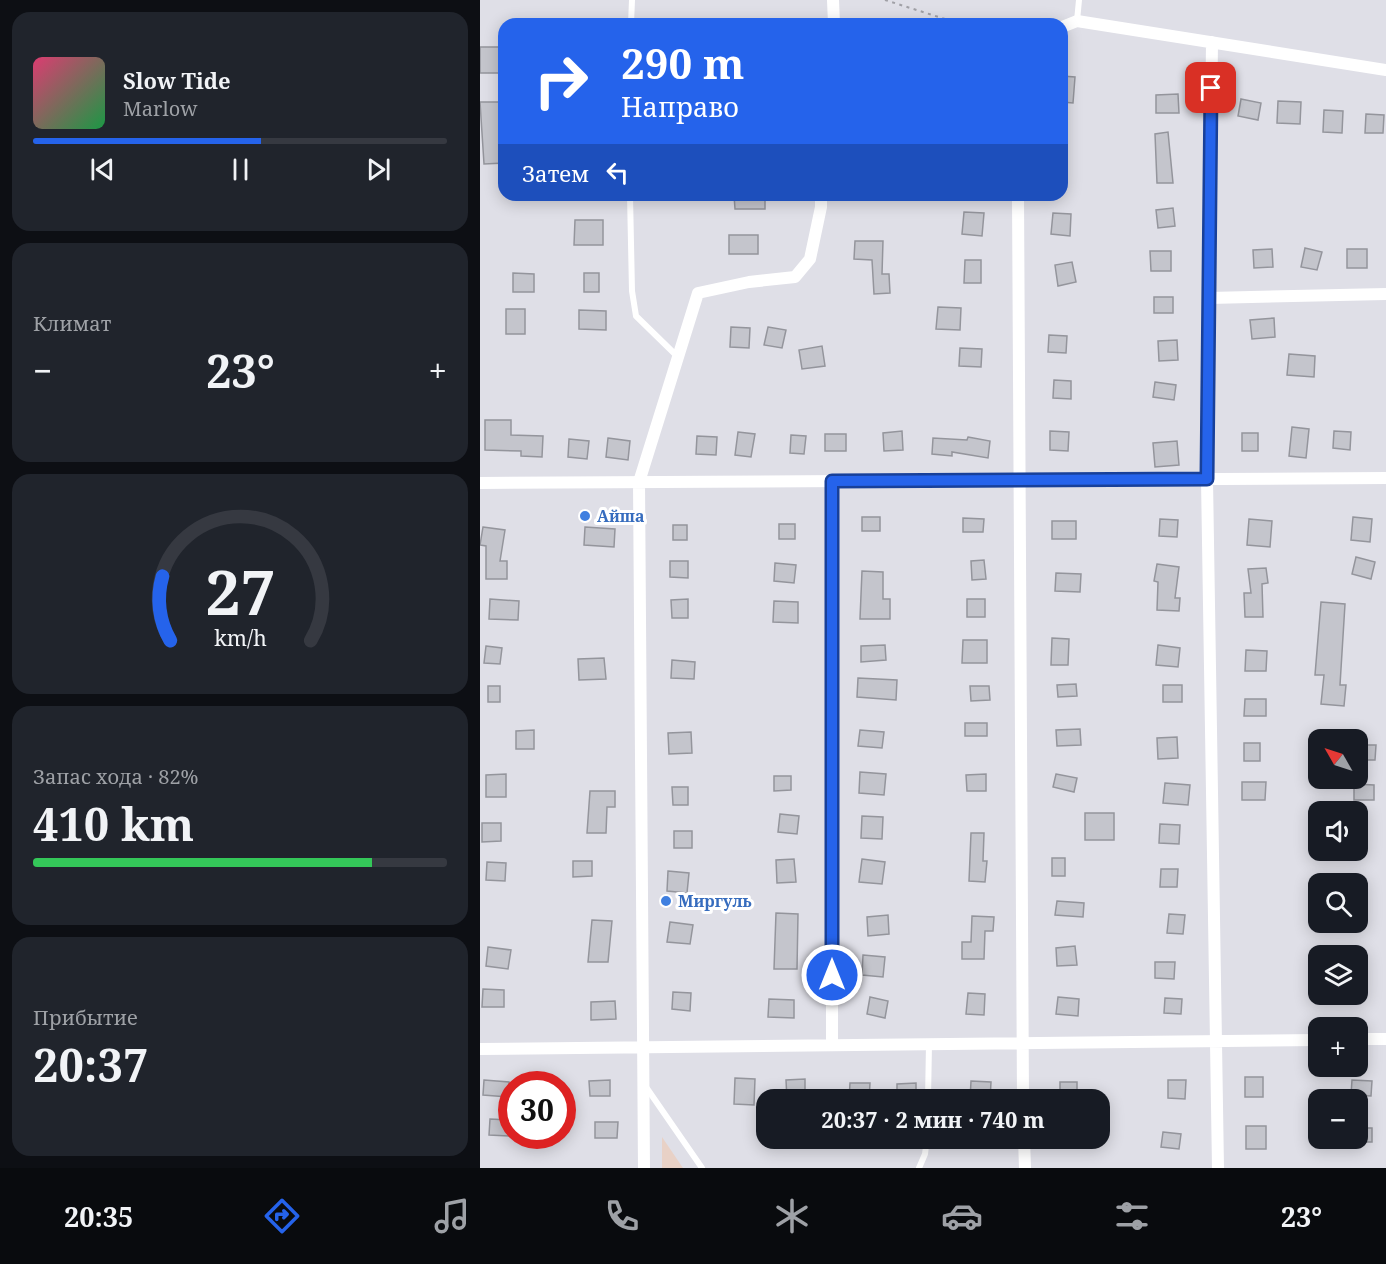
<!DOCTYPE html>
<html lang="ru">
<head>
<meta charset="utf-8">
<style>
	body { margin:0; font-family:"Noto Serif",serif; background:#20242c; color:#f1f3f6; height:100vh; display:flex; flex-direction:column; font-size:22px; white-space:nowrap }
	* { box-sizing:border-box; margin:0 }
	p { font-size:20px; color:#9ea1a6 }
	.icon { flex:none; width:33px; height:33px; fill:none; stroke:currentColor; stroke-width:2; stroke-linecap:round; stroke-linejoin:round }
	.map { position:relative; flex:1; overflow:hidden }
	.panel { display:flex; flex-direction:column; gap:12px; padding:12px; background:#0d0f14; width:480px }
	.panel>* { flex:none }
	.guide { position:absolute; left:18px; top:18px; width:570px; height:183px; border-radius:18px; box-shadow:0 3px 15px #0003; background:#2563eb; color:#fff; overflow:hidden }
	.needle { width:39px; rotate:309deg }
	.tools { position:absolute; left:828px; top:729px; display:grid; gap:12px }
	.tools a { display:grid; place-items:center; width:60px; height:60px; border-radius:12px; background:#171b24; box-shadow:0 3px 15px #0003; font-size:30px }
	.speed { position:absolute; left:18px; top:1071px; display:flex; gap:12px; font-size:30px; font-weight:700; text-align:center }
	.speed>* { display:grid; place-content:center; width:78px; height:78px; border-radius:50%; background:#171b24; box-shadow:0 3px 15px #0003; line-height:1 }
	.speed .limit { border:9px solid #d22; background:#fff; color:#111 }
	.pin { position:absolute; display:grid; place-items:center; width:51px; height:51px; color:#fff; margin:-26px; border-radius:12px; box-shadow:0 3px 9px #0006 }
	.me { position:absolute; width:66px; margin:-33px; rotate:0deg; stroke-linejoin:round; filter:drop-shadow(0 0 4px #0008) }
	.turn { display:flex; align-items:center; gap:21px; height:126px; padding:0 24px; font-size:27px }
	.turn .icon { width:78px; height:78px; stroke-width:2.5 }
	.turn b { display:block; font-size:42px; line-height:51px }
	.then { display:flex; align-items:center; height:57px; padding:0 24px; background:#0003; gap:12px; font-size:22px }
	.big { font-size:45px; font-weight:700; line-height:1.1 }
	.panel .tile { flex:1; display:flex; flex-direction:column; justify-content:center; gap:9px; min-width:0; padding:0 21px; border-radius:18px; background:#20242c }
	.panel .dial { align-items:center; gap:0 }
	.dial svg { height:156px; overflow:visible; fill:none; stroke:#363941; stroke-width:7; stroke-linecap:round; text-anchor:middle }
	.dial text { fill:#f1f3f6; stroke:none }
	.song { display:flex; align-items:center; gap:18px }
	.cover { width:72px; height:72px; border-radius:9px; background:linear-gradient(135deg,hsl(340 70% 55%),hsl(140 70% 35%)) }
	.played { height:6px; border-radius:3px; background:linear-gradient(90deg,#2563eb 55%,#363941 55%) }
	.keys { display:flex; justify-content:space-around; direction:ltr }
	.heat { display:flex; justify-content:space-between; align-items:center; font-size:33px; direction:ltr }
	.charge { height:9px; border-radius:4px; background:linear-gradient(90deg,#34c759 82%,#363941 0) }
	.trip { position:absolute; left:276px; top:1089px; width:354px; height:60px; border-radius:18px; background:#171b24; box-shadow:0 3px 15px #0003; font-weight:700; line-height:60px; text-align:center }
	.menu { display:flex; height:96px; justify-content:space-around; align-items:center; background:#090b0e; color:#9ea1a6 }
	.menu .icon { width:42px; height:42px }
	.menu .on { color:#2563eb }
	.menu b { font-size:27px; color:#f1f3f6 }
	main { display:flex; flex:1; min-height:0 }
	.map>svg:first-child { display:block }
	.education { fill:#e8d1c6 }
	.building { fill:#c4c5cc; stroke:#94959c; stroke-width:1.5 }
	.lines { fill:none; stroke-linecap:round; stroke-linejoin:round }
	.path { stroke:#a0a0a6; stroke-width:2; stroke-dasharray:3 4.5; stroke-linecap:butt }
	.lane { stroke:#fff; stroke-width:6 }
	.street { stroke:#fff; stroke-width:12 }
	.route-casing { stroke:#184099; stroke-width:15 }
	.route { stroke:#2563eb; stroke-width:10 }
	.shop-dot { fill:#3f7fe0; stroke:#fff; stroke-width:2 }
	.labels { text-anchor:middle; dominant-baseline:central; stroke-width:6; stroke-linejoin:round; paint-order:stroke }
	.shop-label { font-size:16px; font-weight:bold; fill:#366cbe; stroke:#fff; text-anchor:start }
</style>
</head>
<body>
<main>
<section class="panel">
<div class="tile">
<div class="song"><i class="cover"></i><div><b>Slow Tide</b><p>Marlow</p></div></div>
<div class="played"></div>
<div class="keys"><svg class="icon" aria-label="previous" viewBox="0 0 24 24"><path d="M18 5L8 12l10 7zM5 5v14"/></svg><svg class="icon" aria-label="pause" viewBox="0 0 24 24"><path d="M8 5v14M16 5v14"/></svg><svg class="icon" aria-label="next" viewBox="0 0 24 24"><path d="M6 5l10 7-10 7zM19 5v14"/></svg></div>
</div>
<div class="tile"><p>Климат</p>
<div class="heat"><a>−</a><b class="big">23°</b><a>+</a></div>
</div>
<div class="tile dial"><svg viewBox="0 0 100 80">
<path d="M14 69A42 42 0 1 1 86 69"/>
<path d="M14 69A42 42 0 0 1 10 36" stroke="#2563eb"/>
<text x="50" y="56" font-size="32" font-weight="700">27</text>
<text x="50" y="72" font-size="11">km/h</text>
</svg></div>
<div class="tile"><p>Запас хода · 82%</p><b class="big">410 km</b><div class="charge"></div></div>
<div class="tile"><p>Прибытие</p><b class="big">20:37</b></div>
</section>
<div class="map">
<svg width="906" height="1168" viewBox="0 0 906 1168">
	<rect width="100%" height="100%" fill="#dfdfe7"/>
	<path class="education" d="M182,1137L203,1168H182Z"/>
	<path class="building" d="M0,47H19V73H0Z
		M582,76L595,77L593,103L582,102Z
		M698,94L699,113H676V95Z
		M761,99L781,103L778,120L758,116Z
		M798,101L821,102L820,124L797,123Z
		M0,102H24V163L4,164Z
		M844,110L863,111L862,133L843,132Z
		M886,114L904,115L903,133H885Z
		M688,132L693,183H677L675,134Z
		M254,195H285V209H255Z
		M693,208L695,226L678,228L676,210Z
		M484,212L504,213L502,236L482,234Z
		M573,213L591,214L590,236L571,234Z
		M95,220H123V245H94Z
		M249,235H278V254H249Z
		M375,241H403L402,274H409L410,293L394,294L392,260L374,259Z
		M825,248L842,252L837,270L821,267Z
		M792,249L793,267L774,268L773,250Z
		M867,249H887V268H867Z
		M670,251H691V271H671Z
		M485,260H501V283H484Z
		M592,262L596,282L578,286L575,265Z
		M33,273L54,274V292H33Z
		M104,273H119V292H104Z
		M674,297H693V313H674Z
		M458,307L481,308L480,330L456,329Z
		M26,309H45V334H26Z
		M99,310L126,311V330L99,329Z
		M794,318L795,337L772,339L770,320Z
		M251,327L270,328L269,348L250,347Z
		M288,327L306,330L302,348L284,345Z
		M569,335L587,336L586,353L568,352Z
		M697,340L698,360L679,361L678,341Z
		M342,346L345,366L322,369L319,350Z
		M480,348L502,349L501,367L479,366Z
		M809,354L835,356L834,377L807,375Z
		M574,380L591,381V399L573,398Z
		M675,382L696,385L694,400L673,397Z
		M5,420H31V435L63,436L62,457L41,456V451L5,450Z
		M812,427L829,429L826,458L809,456Z
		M422,431L423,450L404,451L403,433Z
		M570,431L589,432L588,451L570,450Z
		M854,431L871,432L870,450L853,448Z
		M258,432L275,434L271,457L255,455Z
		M762,433H778V451H762Z
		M345,434H366V451H345Z
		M311,435L326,436L324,454L310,453Z
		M217,436L237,437L236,455L216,454Z
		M488,437L510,441L508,458L472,452V456L452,454L453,438L487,440Z
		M128,438L150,441L148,460L126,457Z
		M89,439L109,441L107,459L88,457Z
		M697,441L699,465L675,467L673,443Z
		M382,517H400V531H382Z
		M873,517L892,519L890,542L871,540Z
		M483,518L504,519L503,532H483Z
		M680,519L698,520L697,537L679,536Z
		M769,519L792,521L790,547L767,545Z
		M572,521H596V539H572Z
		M299,524H315V539H299Z
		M193,525H207V540H193Z
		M3,527L25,530L20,561H27V579H6V546L0,545Z
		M105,527L135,529L134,547L104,545Z
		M876,557L895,562L891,579L872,574Z
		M504,560L506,579L492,580L491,561Z
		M190,561H208V578L190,577Z
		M295,563L316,565L314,583L294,581Z
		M677,564L699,567L695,598H700L699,611L677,610L678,582L674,581Z
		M786,568L788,583L782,584L783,617H765L764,593H771L768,569Z
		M382,571L403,572V599H410V619H380Z
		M576,573L601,574L600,592L575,591Z
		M10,599L39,601L38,620L9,619Z
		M208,599V618H192L191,600Z
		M487,599H505V617H487Z
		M294,601L318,602V623L293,622Z
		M841,602L865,604L860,685H866L864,706L841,704L844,675H835Z
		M572,638L589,639L588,665H571Z
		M483,640H507V663H482Z
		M405,645L406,660L381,662V646Z
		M678,645L700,648L698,667L676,665Z
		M6,646L22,648L20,664L4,663Z
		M766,650L787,651L786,671H765Z
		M124,658L126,679L99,680L98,659Z
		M192,660L215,662L214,679L191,678Z
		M378,678L417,680L416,700L377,697Z
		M596,684L597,696L578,697L577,685Z
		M683,685H702V702H683Z
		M8,686H20V702H8Z
		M490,686H509L510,700L491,701Z
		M765,699H786V716H764Z
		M485,723H507V736H485Z
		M600,729L601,745L577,746L576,730Z
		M54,730V749H36V731Z
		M380,730L404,732L402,748L378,746Z
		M211,732L212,753L189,754L188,733Z
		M697,737L698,758L678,759L677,738Z
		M764,743H780V761H764Z
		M878,745H896L895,760H878Z
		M380,772L406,774L404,795L379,793Z
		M26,774V797H6V775Z
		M506,774V791H487L486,775Z
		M576,774L597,778L594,792L573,787Z
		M294,776H311V790L294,791Z
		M762,782H786L785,800H762Z
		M685,783L710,785L708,805L683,803Z
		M874,784L894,785V800H874Z
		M192,787H208V805H193Z
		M110,791H135V807H127L126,833H107Z
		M605,813H634V840H605Z
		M300,814L319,816L317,834L298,832Z
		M382,816L403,817L402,839L381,838Z
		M2,823H21V841L2,842Z
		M680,824L700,825L699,844L679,843Z
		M194,831H212V848H194Z
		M491,833H504L503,861H507L505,882L489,881Z
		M572,858H585V876H572Z
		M314,859L316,882L297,883L296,860Z
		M382,859L405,862L402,884L379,882Z
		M93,861H112V876L93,877Z
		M7,862L26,863L25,881L6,880Z
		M681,869H698L697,887H680Z
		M188,871L209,873L207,893L187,891Z
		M577,901L604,903L603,917L575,915Z
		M296,913L318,914L317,969H294Z
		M689,914L705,915L703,934L687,933Z
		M408,915L409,934L388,936L387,917Z
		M492,916L514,917L513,931H505L504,959H482V942H491Z
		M112,920L132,921L128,962H108Z
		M190,922L213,925L210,944L187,942Z
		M595,946L597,965L577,966L576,948Z
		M8,947L31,950L28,969L6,966Z
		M383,955L405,957L403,977L382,975Z
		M675,962H695L694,979L675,978Z
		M3,989L24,990V1007H2Z
		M193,992L211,993L210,1011L192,1009Z
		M488,993L505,994L504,1015L486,1014Z
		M390,997L408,1001L405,1018L387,1014Z
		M578,997L599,999L598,1016L576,1014Z
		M685,998L702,999L701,1014L684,1013Z
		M289,999L314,1000V1018L288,1017Z
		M135,1001L136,1019L111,1020V1002Z
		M765,1077H783V1097H765Z
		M255,1078L275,1079L274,1105L254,1104Z
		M325,1079V1100H307L306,1080Z
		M4,1080L29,1082L28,1097L3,1095Z
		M130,1080V1096H110L109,1081Z
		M688,1080H706L705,1099L688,1098Z
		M872,1080L892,1081L891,1096L871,1095Z
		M491,1081L511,1082L510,1100H490Z
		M580,1082H597V1100H580Z
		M370,1083H390L389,1100H369Z
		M436,1083V1100H417V1084Z
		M10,1119L29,1120V1136L9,1135Z
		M115,1122H138L137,1138H115Z
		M766,1126H786V1149H766Z
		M878,1128H892V1142H878Z
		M683,1132L701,1134L699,1149L681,1147Z"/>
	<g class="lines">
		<path class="path" d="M405,0L465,19H525L536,24"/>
		<path class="lane" d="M597,21L599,0
			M151,24L152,0
			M150,195L152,291L156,316L198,357
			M166,1087L222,1168
			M448,1100L449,1044
			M439,1168L445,1154L447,1138"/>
		<path class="street" d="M353,0L354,24
			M582,27L597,21L906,70
			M732,42L727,479L738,1168
			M538,195L543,1100
			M729,298L906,294
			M352,481V1045
			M0,483L906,478
			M878,1039H906
			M0,1049L838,1040
			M544,1138L545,1168
			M164,1168L159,482L218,293L269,282L315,277L330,259L341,207V195"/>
	</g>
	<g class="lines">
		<defs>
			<path id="route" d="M352,975V481L727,479L731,88"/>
		</defs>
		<use href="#route" class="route-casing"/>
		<use href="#route" class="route"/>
	</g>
	<g class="shop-dot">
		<circle cx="105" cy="516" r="6"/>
		<circle cx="186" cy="901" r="6"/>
	</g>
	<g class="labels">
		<g class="shop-label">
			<text x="117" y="516">Айша</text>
			<text x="198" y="901">Миргуль</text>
		</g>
	</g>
</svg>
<div class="tools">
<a><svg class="needle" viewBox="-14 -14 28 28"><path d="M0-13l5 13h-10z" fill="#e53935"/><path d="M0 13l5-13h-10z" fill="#9ea1a6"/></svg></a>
<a><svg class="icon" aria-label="sound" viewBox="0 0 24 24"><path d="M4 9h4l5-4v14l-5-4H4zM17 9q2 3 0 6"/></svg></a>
<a><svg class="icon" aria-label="search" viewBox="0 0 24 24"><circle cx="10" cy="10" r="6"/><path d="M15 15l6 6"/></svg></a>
<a><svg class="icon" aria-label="layers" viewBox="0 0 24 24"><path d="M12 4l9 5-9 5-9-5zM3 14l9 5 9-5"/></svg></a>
<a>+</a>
<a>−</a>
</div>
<div class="speed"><div class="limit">30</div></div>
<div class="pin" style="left:731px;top:88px;background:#d93025"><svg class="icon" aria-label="arrive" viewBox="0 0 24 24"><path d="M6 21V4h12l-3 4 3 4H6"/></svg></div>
<svg class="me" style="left:352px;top:975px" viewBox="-20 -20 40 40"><circle r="17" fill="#2563eb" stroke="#fff" stroke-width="3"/><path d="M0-11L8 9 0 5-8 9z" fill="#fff"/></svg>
<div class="trip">20:37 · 2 мин · 740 m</div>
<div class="guide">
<div class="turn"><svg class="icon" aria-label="right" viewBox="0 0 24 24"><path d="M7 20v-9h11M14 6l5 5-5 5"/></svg><div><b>290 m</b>Направо</div></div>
<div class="then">Затем<svg class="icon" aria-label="left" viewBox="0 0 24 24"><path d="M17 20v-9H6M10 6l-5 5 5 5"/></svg></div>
</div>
</div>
</main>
<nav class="menu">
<b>20:35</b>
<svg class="icon on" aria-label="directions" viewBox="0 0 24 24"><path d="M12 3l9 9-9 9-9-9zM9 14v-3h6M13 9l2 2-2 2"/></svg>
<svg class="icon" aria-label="music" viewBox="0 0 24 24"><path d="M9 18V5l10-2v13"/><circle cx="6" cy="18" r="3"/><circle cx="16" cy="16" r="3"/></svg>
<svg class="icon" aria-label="phone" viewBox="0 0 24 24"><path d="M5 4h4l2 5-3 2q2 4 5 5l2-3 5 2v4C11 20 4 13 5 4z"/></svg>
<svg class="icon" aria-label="climate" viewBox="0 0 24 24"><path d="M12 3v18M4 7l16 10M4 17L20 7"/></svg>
<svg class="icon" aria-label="car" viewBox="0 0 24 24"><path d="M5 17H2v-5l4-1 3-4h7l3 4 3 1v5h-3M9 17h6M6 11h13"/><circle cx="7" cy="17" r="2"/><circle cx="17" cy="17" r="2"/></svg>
<svg class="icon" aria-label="filters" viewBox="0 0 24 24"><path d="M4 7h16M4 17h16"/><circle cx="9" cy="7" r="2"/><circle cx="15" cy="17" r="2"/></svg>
<b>23°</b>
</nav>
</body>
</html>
